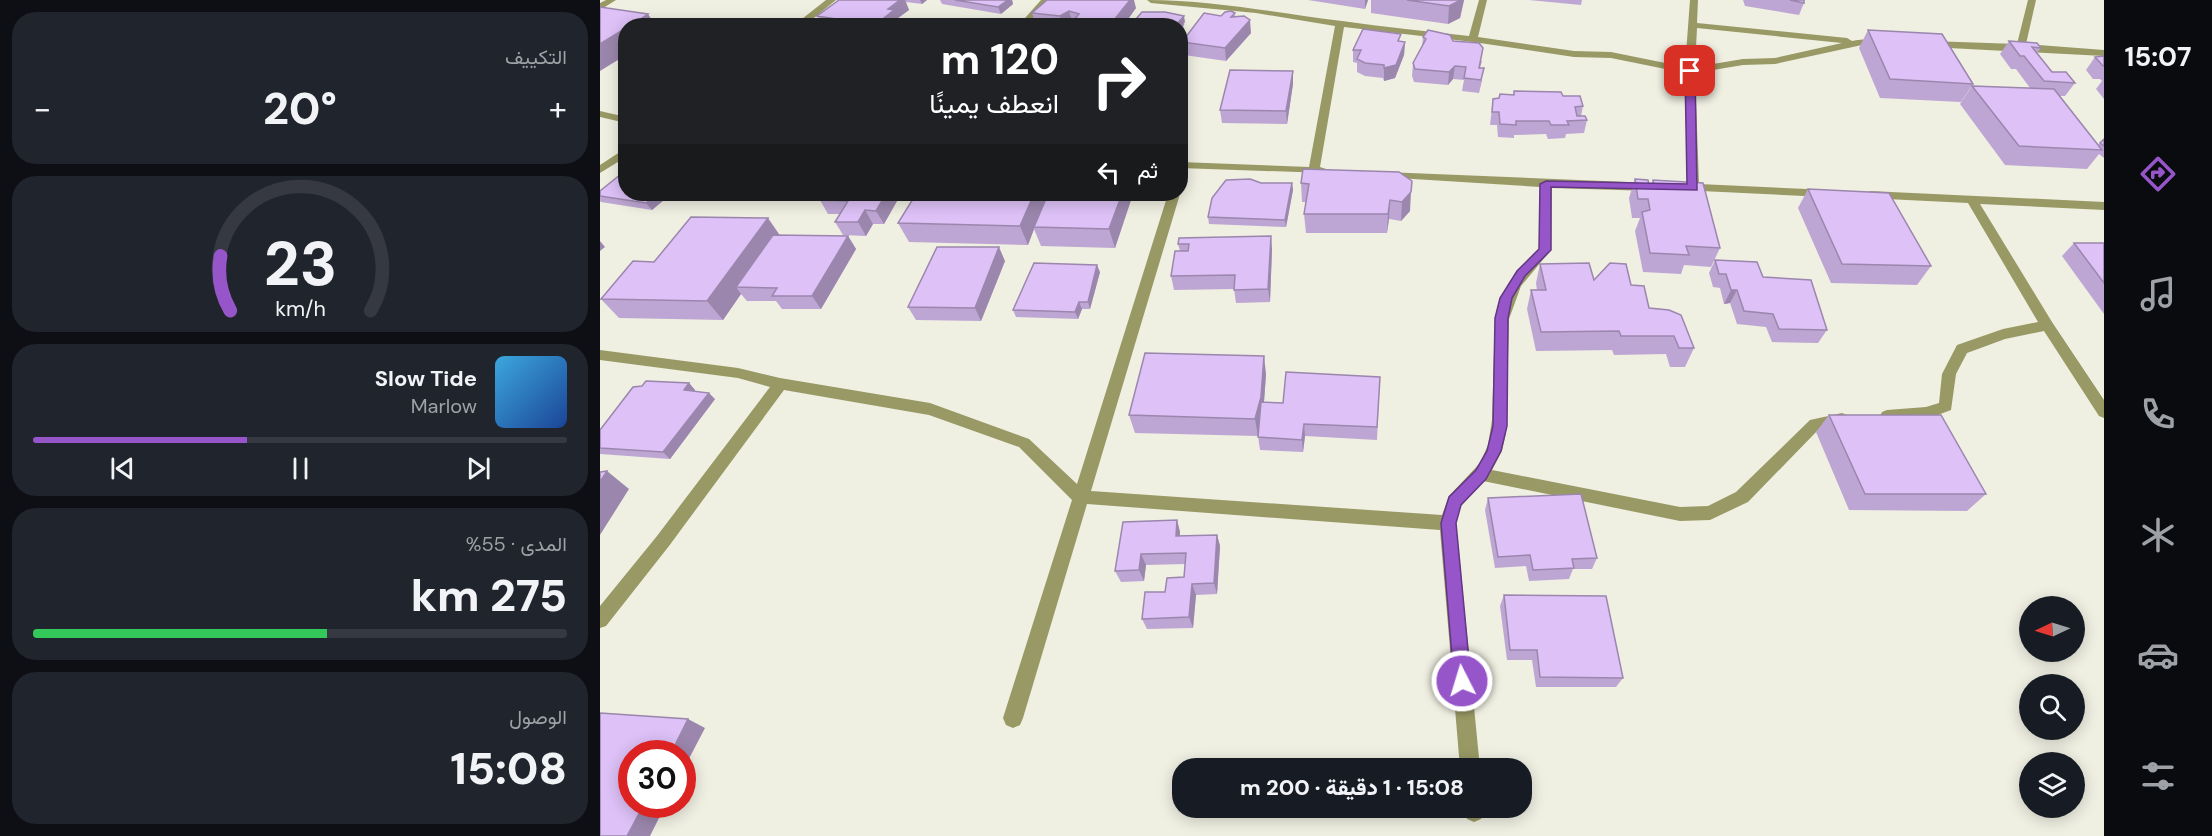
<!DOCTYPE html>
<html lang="ar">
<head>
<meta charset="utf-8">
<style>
	body { margin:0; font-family:"DM Sans",Vazirmatn,sans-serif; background:#20242c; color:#f1f3f6; direction:rtl; height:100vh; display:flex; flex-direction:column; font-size:22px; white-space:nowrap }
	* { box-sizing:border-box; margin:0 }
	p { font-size:20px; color:#9ea1a6 }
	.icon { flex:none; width:33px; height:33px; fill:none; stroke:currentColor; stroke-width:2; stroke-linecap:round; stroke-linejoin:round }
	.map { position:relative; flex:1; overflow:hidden; direction:ltr }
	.side { display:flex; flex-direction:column; gap:12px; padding:12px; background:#0d0f14; width:600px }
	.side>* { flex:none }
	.top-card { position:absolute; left:18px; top:18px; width:570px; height:183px; border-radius:24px; box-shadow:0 3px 15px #0003; direction:rtl; background:#202124; color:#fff; overflow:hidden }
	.needle { width:39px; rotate:266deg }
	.fabs { position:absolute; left:1419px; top:596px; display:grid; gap:12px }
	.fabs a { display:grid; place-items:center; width:66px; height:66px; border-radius:50%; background:#171b24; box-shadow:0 3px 15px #0003; font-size:30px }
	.speed { position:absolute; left:18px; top:740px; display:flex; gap:12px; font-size:30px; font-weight:700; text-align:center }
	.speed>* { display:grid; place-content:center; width:78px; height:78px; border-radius:50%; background:#171b24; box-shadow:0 3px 15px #0003; line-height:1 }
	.speed .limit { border:9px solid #d22; background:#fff; color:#111 }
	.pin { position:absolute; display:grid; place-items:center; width:51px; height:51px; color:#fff; margin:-26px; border-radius:12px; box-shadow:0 3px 9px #0006 }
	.me { position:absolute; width:66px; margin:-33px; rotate:355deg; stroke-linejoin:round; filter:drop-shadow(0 0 4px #0008) }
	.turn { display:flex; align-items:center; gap:21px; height:126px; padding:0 30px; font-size:27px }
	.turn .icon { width:78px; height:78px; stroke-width:2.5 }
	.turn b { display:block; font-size:42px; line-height:51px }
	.then { display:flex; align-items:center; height:57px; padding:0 30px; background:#0003; gap:12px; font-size:22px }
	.big { font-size:45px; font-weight:800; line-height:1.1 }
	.side .tile { flex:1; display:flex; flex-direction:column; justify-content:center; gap:9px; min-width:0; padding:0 21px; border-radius:24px; background:#20242c }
	.side .dial { align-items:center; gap:0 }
	.dial svg { height:156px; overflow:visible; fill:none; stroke:#363941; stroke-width:7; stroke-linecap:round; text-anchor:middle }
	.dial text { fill:#f1f3f6; stroke:none }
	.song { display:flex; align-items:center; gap:18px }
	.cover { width:72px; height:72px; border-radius:9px; background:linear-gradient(135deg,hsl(200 70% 55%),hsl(220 70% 35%)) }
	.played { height:6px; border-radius:3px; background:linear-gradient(90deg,#9755ca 40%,#363941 40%) }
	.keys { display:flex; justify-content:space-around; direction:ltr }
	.heat { display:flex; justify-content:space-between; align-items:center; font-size:33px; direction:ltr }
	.charge { height:9px; border-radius:4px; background:linear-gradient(90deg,#34c759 55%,#363941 0) }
	.trip { position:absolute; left:572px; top:758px; width:360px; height:60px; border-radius:24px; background:#171b24; box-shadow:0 3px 15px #0003; font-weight:800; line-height:60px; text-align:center; direction:rtl }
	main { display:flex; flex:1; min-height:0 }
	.menu { display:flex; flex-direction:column; width:108px; justify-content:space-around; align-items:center; background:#090b0e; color:#9ea1a6 }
	.menu .icon { width:42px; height:42px }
	.menu .active { color:#9755ca }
	.menu b { font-size:27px; color:#f1f3f6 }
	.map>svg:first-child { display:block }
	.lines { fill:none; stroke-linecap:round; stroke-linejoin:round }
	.minor { fill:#999965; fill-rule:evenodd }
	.wall { fill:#bea6d4 }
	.shaded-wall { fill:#9b87ad }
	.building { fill:#ddc1f7; stroke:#9b87ad; stroke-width:1.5 }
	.route { fill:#9755ca; stroke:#623783; stroke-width:1.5 }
</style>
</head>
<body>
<main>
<nav class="menu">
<b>15:07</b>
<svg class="icon active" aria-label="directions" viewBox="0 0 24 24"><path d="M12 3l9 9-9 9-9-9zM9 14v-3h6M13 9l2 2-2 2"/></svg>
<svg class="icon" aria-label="music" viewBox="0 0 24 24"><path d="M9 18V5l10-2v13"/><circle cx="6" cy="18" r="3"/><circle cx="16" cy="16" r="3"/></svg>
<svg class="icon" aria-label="phone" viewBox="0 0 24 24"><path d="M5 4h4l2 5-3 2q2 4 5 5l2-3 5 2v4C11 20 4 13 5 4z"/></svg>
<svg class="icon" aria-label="climate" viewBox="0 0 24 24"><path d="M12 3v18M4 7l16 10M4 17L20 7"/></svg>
<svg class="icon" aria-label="car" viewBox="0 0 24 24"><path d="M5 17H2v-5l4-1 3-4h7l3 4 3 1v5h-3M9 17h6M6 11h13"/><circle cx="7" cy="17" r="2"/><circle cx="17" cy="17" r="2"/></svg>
<svg class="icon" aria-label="filters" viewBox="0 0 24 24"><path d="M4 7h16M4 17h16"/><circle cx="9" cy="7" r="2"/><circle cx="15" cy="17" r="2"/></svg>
</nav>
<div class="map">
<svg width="1504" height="836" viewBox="0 0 1504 836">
	<rect width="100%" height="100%" fill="#efefe2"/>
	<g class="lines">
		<path class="minor" d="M6,0H16L0,10V3Z
			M226,0H236L204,26H193Z
			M441,0H450L428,26H418Z
			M547,0C614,0 675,13 742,21C784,27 827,31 869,36L879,0H887L878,37L974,51L1011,52L1085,67L1090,0H1098L1097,23L1247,38L1252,41C1262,39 1278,37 1287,43L1282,46L1262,45L1175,64L1143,65L1095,73L1099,184L1229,190L1231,193L1225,197L1080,190V184H1087L1085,73L1011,58L974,57L873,42L744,27L720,167L726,169V173L580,168V162L709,167L735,26L656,13L551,3ZM1097,28L1242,43L1175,58L1143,59L1095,67Z
			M1428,0H1436L1426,44L1504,50V56L1330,47L1325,44L1330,41L1417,44Z
			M0,111L26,117V123L0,117Z
			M26,148V157L0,173V165Z
			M785,172L1051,183L1057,187L1051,191L952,188L951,250L921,286L909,319L906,433L902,451L892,470L1080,507L1108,506L1136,492L1210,420L1242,413L1247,415L1250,419L1247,423L1219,429L1148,502L1110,520L1080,521L883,481L861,506L856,523L880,768H860L840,530L487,504L423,718L420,725L413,728L406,725L403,718L472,500L419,447L329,415L184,390L69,546L6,626L0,628V606L57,536L170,387L138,378L0,360V350L138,368L180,378L330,403L429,439L477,484L568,194H580L491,491L842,515L849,496L880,463L888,445L892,420L895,319L900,301L910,281L939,249L940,187L781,177L779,175Z
			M1270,191L1504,202V210L1380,204L1452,322L1504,400V418L1499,416L1444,331L1405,339L1367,353L1356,374L1351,410L1327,419L1287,422L1282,420L1280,416L1282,412L1287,410L1326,407L1339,403L1342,374L1357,345L1403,329L1438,322L1368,203L1266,198L1264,195Z
			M863,807H883L884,812L881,819L874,822L867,819Z"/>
	</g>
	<path class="wall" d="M239,0H327L322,4L306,2L309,10L298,18L299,23L296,26H222L217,16Z
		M340,0H412L413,4L401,14L342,4Z
		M708,0H768L765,9Z
		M771,0H864L860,18L848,24L771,13Z
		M929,0H982L981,5Z
		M1143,0H1204V3L1199,15L1145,6Z
		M536,8L523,26H475L473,24L470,26L436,25L432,13Z
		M635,13V17L651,33L626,61L584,55L582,42L621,16Z
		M1268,30L1373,84L1361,102L1280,98L1259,48Z
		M823,37L853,41L882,61L880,68L882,81L879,93L862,91L864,80L853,79L848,85L814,82L812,76L813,63L822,46Z
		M1409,41L1441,48L1437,53L1452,72L1475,83L1465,96H1460L1498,145L1504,139V158L1499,154L1487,169L1405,165L1360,104L1372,86L1430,88L1416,69H1411L1400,54Z
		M801,42H805L804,55L795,78L784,81L783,78L765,76L757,72V63L753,62V50Z
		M1504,56V99L1496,89L1502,81L1500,79H1493L1486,70L1495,57Z
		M693,71V84L687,124L622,123L620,110Z
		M914,91L963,96L983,106L981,116L987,120L984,133L966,134L965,138L948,139L946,134L914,135V138L898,137L897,125H890L893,99L913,95Z
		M799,172L810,211L801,221L789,219L787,233H706L704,214L706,202H702L701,183Z
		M1035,179L1051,185L1053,180L1120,248L1111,267L1084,265L1081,274L1043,272L1035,231L1040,218H1032L1029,198Z
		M661,183H692L693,190L686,227L609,224L608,217Z
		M1208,189L1331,266L1317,285L1231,283L1198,208Z
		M0,191L71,194L52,210L1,202L0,201Z
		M224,194H301L284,224H273L266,236L243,235L235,222L240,214H228L220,200Z
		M533,194L515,248L441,246L434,229L428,245L309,242L298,223Z
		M179,235L248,236L256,249L221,309H182L176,301H147L141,294L123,320L19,318L1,299L54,262Z
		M579,238L672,249L670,302L636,303L634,289L574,290L571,276L580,251L578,244Z
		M1474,243H1504V314L1462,256Z
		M1115,260L1163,277L1227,330L1218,343L1172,342L1166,327L1137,324L1130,303L1124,304L1120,288L1113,287L1109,273Z
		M405,261L381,321L316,320L308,307Z
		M940,264L994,280L1031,285L1049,308L1094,348L1085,367H1070L1066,354L1014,355L1012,350L936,351L927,309L931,290H937L936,283Z
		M500,272L490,309H482L478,319L416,317L413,310Z
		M666,374L664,402L683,403L780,377L777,440L705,436L703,452L660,450L658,436L535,433L529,415Z
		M89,383L95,390V391L115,399L70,459L0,454V430L42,386Z
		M1229,415L1386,494L1367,511L1249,510L1216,432Z
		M888,498L997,558L992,569H973L969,579L929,581L926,566L895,568L885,510Z
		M577,520L580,532V536L617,535L620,546L617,594L596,595L593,628L547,629L542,619L565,592L584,577L585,564L546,565L544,581L521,582L515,571Z
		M904,595L1023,678L1016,687H936L932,660H907L900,606Z"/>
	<path class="shaded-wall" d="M300,0H305L309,10L298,18L299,23L296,26H276L275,25L288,9Z
		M320,0H327L322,4Z
		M408,0H412L413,4L401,14L398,7Z
		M530,0H534L536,8L523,26H510Z
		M765,0H768L765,9Z
		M861,0H864L860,18L848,24L849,6Z
		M469,11L473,24L470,26H463L460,16Z
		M48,14L56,26H30Z
		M584,16L585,22L583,25L584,31L580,36V26L577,24Z
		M650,20L651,33L626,61L625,48Z
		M26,28V55L0,71V44Z
		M805,42L804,55L795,78L784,81V68Z
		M855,66L853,79L848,85L849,72Z
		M693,71V84L687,124L686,111Z
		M692,183L693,190L686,227L685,220Z
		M811,192L810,211L801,221L802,202Z
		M57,194H71L52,210L46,203Z
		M286,194H301L284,224L276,211Z
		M434,194H449L434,227V229L428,245L420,226Z
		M522,194H533L515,248L509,229Z
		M790,200L789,219L787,233L788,214Z
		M265,210L273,224L266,236L258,222Z
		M168,218L181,237L136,287L141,294L123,320L107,301Z
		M248,236L256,249L221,309L212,296Z
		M671,236L672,249L670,302L668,289Z
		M0,241L5,247L0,251Z
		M399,247L405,261L381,321L375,308Z
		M497,265L500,272L490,309L488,302Z
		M1131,290H1137L1130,303L1124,304Z
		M479,302L482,309L478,319L475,312Z
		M664,356L666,374L663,415L658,437L655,419Z
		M89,383L95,390L91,396L84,390Z
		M109,393L115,399L70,459L63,452Z
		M704,424L705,436L703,452L702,440Z
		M7,471L29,489L0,535V482Z
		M577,520L580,532L579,547L576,536Z
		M617,535L620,546L617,594L614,583Z
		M541,554L546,565L544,581L539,570Z
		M592,584L596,595L593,628L589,617Z
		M88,719L105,728L82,772V753H71Z
		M44,804H66L50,836H27Z"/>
	<path class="building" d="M239,0H300L288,9L294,10L275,25L217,16Z
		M355,0H408L398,7Z
		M447,0H530L510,25L474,20L479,14L469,11L460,16L432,13Z
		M807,0H861L849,6Z
		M1190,0H1204V3Z
		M0,7L48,14L30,26H26V28L0,44Z
		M631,11L635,13L631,17L644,16L650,20L625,48L582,42L604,13L621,16L625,12Z
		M542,12H565L584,16L577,24L583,25L580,28V26H530Z
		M228,23L244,26H225Z
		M763,29L801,34L798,41L805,42L796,65L784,68V65L765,63L757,59L761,50H753Z
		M828,30L850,35L853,41L879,43L883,48L879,68H884L881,80L864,78L866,67L855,66L849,72L815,69L813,63L826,39L823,37Z
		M1268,30L1342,34L1373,84L1290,79Z
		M1409,41L1437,43L1441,48L1432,47L1452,72H1466L1475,83L1444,81L1424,56H1420Z
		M1504,56V66H1503L1495,57Z
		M630,70L693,71L686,111L620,110Z
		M1372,86L1454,89L1502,150L1419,146Z
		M914,91L961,92L963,96H980L983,106L975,107L977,116H985L987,120L967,121L969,125H951L949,121H916V125L900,124L899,112H892L893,99L899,98L900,94L914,95Z
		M1504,139V146L1500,143Z
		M703,169L799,172L812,181L811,192L802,202L790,200L788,214H704L709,184L701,183Z
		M26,170V194H57L46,203L0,196V191Z
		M650,179L661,183H692L685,220L608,217L612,198L626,180Z
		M1035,179L1048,180L1049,185L1054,186L1053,180L1103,183L1120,248L1086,246L1089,255L1050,253L1042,212L1050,210L1048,199H1038Z
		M1208,189L1289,193L1331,266L1242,264Z
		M225,194H286L276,211L265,210L258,222H235L248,201L220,200Z
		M316,194H434L420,226L298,223Z
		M448,194H522L509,229L434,227Z
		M91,217L168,218L107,301L1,299L33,261L54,262Z
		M173,235L248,236L212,296H172L177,288L136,287Z
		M671,236L668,289L634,290L635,275L571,276L575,251H588L589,244H578L579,238Z
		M1474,243H1504V283Z
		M337,247H399L375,308L308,307Z
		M1115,260L1157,262L1163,277L1211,280L1227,330L1179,329L1173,314L1144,311L1137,290H1131L1126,274H1119Z
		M434,263L497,265L488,302H479L475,312L413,310Z
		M989,263L994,280L1010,263L1026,264L1031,285L1044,286L1049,308L1069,310L1081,315L1094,348H1079L1074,336H1021L1019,331L941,332L931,290H946L940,264Z
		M545,353L664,356L661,397L655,419L529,415Z
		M686,372L780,377L777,427L704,424L702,440L658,437L661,402L683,403Z
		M46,381L89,383L84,390L109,393L63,452L0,448V430L33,387L42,386Z
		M1229,415H1341L1386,494H1265Z
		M7,471L0,482V472Z
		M981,494L997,558L972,559L974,568L933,570L930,555L898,557L888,498Z
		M577,520L576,536L617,535L614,583L592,584L589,617L542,619L545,592H565L567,578L584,577L586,553L541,554L539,570L515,571L523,522Z
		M904,595L1006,596L1023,678L940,677L937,650H910Z
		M0,713L88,719L71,753H32V804H44L27,836H0Z"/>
	<path class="route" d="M1090,68L1095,71L1097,190L951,187V250L925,276L912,298L908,318L907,426L901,451L886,479L861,505L856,523L871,681L868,687L862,690L856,687L854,681L841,523L849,497L876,470L887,451L893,426L895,318L900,298L917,271L939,249L940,184L946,181L1087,184L1085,71Z"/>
</svg>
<div class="fabs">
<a><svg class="needle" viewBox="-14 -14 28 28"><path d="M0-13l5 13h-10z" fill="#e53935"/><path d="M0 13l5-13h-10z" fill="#9ea1a6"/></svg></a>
<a><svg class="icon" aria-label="search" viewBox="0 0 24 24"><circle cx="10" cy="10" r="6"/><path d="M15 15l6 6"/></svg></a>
<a><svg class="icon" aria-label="layers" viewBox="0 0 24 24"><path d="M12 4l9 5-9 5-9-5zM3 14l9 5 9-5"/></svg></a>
</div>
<div class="speed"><div class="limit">30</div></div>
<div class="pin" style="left:1090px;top:71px;background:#d93025"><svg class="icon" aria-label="arrive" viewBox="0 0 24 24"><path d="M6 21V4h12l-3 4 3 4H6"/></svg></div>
<svg class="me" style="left:862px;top:681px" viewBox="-20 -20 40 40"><circle r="17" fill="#9755ca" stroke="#fff" stroke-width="3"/><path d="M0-11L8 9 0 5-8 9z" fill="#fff"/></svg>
<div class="trip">15:08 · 1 دقيقة · 200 m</div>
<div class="top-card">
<div class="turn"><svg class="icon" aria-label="right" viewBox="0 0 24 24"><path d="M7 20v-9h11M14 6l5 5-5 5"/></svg><div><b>120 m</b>انعطف يمينًا</div></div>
<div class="then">ثم<svg class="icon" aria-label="left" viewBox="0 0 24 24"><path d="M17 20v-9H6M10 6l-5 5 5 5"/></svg></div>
</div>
</div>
<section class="side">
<div class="tile"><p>التكييف</p>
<div class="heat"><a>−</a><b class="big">20°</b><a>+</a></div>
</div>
<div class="tile dial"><svg viewBox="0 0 100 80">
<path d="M14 69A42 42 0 1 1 86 69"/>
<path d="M14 69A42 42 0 0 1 9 41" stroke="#9755ca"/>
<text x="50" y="56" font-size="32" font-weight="700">23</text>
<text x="50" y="72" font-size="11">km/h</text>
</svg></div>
<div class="tile">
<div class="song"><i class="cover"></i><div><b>Slow Tide</b><p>Marlow</p></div></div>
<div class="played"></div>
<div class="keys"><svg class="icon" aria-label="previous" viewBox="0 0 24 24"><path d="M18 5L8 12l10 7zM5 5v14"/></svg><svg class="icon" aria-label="pause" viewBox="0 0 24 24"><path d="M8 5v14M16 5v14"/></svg><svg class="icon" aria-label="next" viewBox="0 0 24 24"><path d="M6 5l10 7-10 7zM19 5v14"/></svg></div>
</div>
<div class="tile"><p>المدى · 55%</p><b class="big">275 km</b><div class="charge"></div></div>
<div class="tile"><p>الوصول</p><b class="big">15:08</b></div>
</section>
</main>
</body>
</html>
